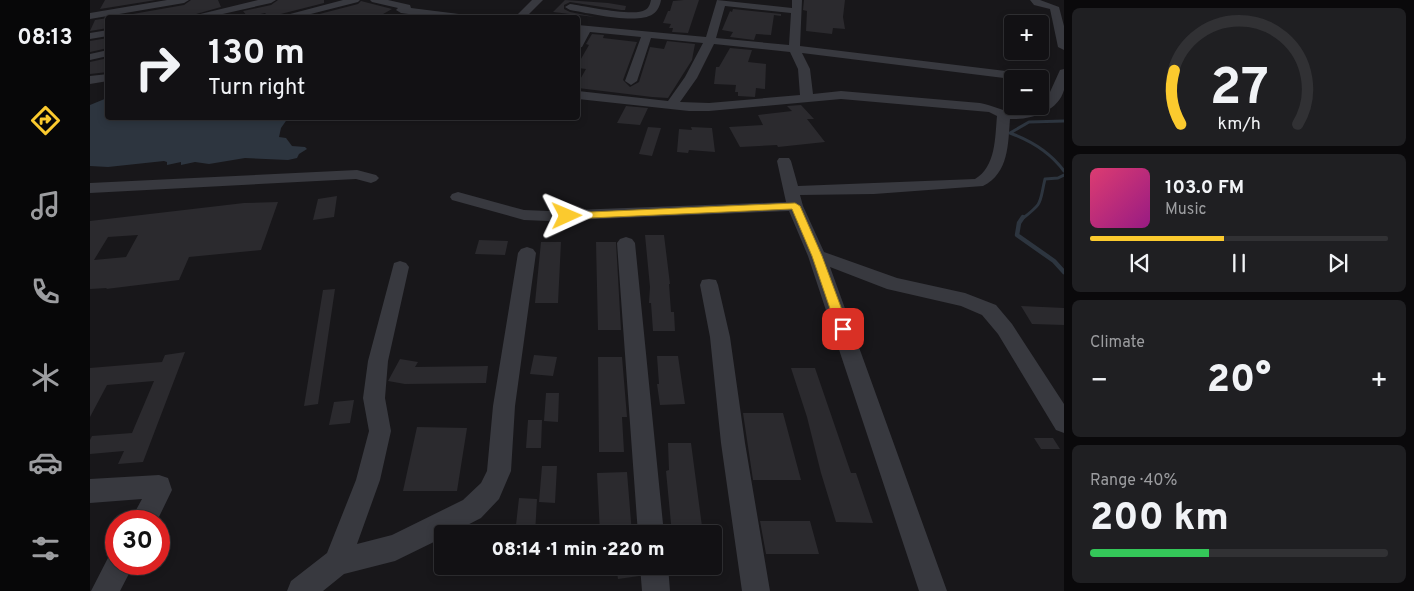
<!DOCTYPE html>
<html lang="en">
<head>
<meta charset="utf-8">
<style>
	body { margin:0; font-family:Overpass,sans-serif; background:#1f1f22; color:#f1f3f6; height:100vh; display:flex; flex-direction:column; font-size:19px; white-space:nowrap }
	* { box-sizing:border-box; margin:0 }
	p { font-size:16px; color:#9c9da0 }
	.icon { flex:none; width:28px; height:28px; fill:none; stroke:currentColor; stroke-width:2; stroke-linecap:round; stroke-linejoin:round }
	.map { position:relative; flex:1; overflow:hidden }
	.details { display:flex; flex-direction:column; gap:8px; padding:8px; background:#0a090b; width:350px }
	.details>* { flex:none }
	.guide { position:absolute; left:15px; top:15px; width:475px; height:105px; border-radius:5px; box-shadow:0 2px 8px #0003,0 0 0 1px #313134; background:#121114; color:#f1f3f6; overflow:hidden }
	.tools { position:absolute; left:914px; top:15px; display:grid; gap:10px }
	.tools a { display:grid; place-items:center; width:45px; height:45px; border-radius:5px; background:#121114; box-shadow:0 2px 8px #0003,0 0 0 1px #313134; font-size:25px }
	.speed { position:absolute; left:15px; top:510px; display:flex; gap:10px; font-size:25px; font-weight:700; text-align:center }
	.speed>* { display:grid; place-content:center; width:65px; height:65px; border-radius:50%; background:#121114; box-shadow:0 2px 8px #0003,0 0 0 1px #313134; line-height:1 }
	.speed .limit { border:8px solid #d22; background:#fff; color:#111 }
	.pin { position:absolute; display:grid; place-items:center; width:42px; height:42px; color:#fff; margin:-21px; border-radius:10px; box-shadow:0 2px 8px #0006 }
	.me { position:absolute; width:55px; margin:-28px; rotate:89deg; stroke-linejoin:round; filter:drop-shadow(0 0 4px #0008) }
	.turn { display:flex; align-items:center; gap:18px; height:105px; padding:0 20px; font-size:22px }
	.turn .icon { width:65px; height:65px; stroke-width:2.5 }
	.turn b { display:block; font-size:35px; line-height:42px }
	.big { font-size:38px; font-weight:800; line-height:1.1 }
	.details .tile { flex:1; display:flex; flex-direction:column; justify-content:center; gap:8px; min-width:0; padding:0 18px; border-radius:8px; background:#1f1f22 }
	.details .dial { align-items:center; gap:0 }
	.dial svg { height:130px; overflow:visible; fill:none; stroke:#313134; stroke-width:7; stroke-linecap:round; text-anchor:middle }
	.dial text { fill:#f1f3f6; stroke:none }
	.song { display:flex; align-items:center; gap:15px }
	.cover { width:60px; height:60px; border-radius:8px; background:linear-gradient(135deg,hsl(340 70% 55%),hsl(310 70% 35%)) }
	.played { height:5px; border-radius:2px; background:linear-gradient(90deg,#fbca2e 45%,#313134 45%) }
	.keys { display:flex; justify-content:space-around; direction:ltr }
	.heat { display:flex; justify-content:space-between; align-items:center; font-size:28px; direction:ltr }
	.charge { height:8px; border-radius:4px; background:linear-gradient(90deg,#34c759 40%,#313134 0) }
	.trip { position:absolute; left:344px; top:525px; width:288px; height:50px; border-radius:5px; background:#121114; box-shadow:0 2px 8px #0003,0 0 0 1px #313134; font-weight:800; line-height:50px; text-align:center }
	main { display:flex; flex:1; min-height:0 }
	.tabs { display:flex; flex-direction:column; width:90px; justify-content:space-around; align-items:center; background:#070708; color:#9c9da0 }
	.tabs .icon { width:35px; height:35px }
	.tabs .active { color:#fbca2e }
	.tabs b { font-size:22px; color:#f1f3f6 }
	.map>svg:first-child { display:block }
	.water { fill:#2d353f }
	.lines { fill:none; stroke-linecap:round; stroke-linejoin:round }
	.stream-far1 { stroke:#2d353f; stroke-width:3 }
	.stream { stroke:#2d353f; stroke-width:4.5 }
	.building { fill:#2b2a2e; fill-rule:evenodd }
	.minor { fill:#38393f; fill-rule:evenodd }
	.route { fill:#fbca2e; stroke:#a3831e }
</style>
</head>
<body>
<main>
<nav class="tabs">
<b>08:13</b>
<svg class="icon active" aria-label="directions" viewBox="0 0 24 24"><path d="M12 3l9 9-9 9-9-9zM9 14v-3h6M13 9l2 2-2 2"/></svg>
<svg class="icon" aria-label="music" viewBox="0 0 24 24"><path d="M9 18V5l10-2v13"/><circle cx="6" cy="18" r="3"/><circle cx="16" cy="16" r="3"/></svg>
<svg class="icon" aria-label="phone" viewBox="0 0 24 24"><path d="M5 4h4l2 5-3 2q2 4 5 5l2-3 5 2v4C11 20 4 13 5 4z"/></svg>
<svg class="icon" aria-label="climate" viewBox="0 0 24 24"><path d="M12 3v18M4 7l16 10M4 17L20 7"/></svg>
<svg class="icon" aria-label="car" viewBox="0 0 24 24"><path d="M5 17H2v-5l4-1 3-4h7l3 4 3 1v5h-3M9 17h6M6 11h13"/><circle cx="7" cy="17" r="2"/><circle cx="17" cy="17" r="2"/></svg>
<svg class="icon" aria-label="filters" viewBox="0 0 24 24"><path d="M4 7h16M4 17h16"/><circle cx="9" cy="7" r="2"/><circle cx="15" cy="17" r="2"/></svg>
</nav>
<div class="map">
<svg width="974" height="591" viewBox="0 0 974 591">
	<rect width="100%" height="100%" fill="#18171a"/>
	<path class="water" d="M17,98L18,118H198L191,128L189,137L196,138L202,146L215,147L217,149L209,154L207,158L198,160L155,158L119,164L105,162L91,165V162L77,165V162L74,161L18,167L0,166V105Z"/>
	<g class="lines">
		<path class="stream-far1" d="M974,121L939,122L920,133C942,141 960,152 974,171
			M932,219C954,202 949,204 955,179L968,178L974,175"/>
		<path class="stream" d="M933,217L929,223L927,235L964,261L974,272"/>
	</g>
	<path class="building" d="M15,0H66L10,9Z
		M101,0H128L131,7L92,18H20L94,5Z
		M188,0H234V3L179,17L175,13L158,17L153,11L181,5Z
		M475,0L518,3L536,6L535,10H531L480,2L474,5V9L480,12L505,17L463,12Z
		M594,0H609L598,33L582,32L583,28H579L581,24L573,23L578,11H580L583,1Z
		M714,0H755L753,17L755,29L743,28L742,34L716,31L717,11L713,10Z
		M271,1L302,9L286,18L218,17L268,4Z
		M643,9L691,14V16L684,15L681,35L666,34L664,40L640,37L643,32L632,30L640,11L642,12Z
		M18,18V28L0,31L5,20Z
		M502,34L514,35L513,38L547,42L533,80L540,87L549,82L560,47L574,49L577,41L605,44L602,60L578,98L562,97L488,88V83L496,69L488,68V64L499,45L496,44Z
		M18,38V48L0,52V41Z
		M640,48L662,50L658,62L676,64L675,89L666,88L665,97L648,96V92H645L646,85L624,84L626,67H629Z
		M18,58V72L0,74V62Z
		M711,105L724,119H717L735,142L688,147L687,145L650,147L639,127L673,125L668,115L702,111L697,106Z
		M536,106L558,108L550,125L527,123Z
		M558,127L571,128L562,156L549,154Z
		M601,127L622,128L625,152L599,150L598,153L587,152L589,129L602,130Z
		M247,196L244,217L223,220L228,199Z
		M188,202L171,250L99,257L89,280L16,289L17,288L0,289V221L154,203ZM48,235L36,257L4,260L18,237Z
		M555,235H574L580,284H579L581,312H584L585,331H563L561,303H559L560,287Z
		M389,240L418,241L415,255L385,254Z
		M451,242H471L468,303H445Z
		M506,242H526L531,330H508Z
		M245,289L228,404L214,406L233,290Z
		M931,306L974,308V325L942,324Z
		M95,352L53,462L28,464L34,451L0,454V440L2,436L42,433L64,381L17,385L0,417V368L72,362L75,355Z
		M444,355L467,357L463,376L440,374Z
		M567,356H588L595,404L570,405L567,384H569Z
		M508,357H532L537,417H532L534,452H509Z
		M310,359L328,362L325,367L398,366L396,383L315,384L298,381Z
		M701,368H725L761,473H766L783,523L746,522L731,473L717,417Z
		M456,393H469L468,422L454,421Z
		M264,400L260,423L239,425L244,402Z
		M653,413H693L711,480H663Z
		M438,420H452L451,448H436Z
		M327,427L377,428L367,491H313Z
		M944,438H963L970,449H951Z
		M578,443H601L613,534H582L576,471L579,470Z
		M452,466H467L465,503L449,502Z
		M537,472L542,534H510L507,473Z
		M429,498L447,499L445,534H425Z
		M670,521H720L729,554H676Z
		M526,566H547L549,576L528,579Z"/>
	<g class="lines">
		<path class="minor" d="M77,0H99L94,3L0,19V13Z
			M168,0H186L181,3L115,18H94Z
			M253,0H270L268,2L205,18H185Z
			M280,0H298L320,5L321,8L377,15L382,18H348L311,13L306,10L308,8L282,2Z
			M442,0H453L435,18H424Z
			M561,0H571C570,5 568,11 563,14C548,25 498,13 480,10L475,7L480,4C494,6 545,17 555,10C559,8 560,4 561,0Z
			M627,0L702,8V0H712L710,46L949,75L955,79L950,82V79H922L712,53L720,69L723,94L751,91L890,103C902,105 914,112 926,112C935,111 942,106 950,106V103L960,92L970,70L974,69C974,76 974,84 974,90C968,112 940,120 920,119C918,144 919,173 893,186L784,194L710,195L713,206L734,252L807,278L875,293L906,305L922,324L974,404V433L966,430L908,334L892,315L871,306L797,289L740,267L857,591H829L718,256L699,211L458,221L434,220L362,200L360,197L362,194L368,192L434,210L458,211L696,202L687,161L689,158H699L701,161L708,186L885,179C906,167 905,137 907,116L899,112L751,99L619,111H599L488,99V91L578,101L595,77L613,43L561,38L547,81L541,85L535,81L551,37L500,32L492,47L488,48V36L490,31H488V25L616,37ZM635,6L701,13L699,45L626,38ZM624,44L700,52L708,69L710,95L619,103L590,102L607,78Z
			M940,0H950L969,7L974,26V50L968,47L960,9L944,5Z
			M18,30V36L0,39V33Z
			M18,50V56L0,60V54Z
			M18,74V81L0,84V76Z
			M267,170L286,175L289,178L286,181L281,183L266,179L0,193V183Z
			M536,237L542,239L545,243L574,534H548L527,243L530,239Z
			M437,247L443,249L446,253L425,406L421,471L409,499L391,518L360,534H352V538L305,561L254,574L233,591H197L201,581L237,553L266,480L279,431L273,398L278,361L304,263L310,261L316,263L319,267L298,361L295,398L301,431L290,480L267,544L302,535L373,500L391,483L397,471L403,406L428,253L431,249Z
			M619,279L626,280L628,285L640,337L655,443L680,591H652L631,443L620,337L610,285L612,280Z
			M69,475L78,478L82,490L67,521H40L52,499L0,503V479Z
			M26,552V564H44L30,591H1L20,554Z
			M550,566H578L580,591H552Z"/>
	</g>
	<path class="route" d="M705,203L710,206L732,256L759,329L757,332L753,334L747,329L722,256L702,209L477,219L472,216L477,213Z"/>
</svg>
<div class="tools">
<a>+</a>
<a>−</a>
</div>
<div class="speed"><div class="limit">30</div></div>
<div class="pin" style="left:753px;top:329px;background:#d93025"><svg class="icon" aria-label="arrive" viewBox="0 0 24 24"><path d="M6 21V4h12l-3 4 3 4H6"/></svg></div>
<svg class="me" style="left:477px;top:216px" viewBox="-20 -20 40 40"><path d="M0-17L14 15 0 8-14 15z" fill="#fbca2e" stroke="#fff" stroke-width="4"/></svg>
<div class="trip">08:14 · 1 min · 220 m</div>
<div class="guide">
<div class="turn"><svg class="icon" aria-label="right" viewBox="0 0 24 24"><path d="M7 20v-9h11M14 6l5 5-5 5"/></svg><div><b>130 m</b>Turn right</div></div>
</div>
</div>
<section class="details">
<div class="tile dial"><svg viewBox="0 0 100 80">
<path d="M14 69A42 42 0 1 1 86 69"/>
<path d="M14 69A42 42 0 0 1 10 36" stroke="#fbca2e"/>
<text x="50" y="56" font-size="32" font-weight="700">27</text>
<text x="50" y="72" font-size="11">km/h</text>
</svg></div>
<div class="tile">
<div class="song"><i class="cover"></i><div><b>103.0 FM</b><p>Music</p></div></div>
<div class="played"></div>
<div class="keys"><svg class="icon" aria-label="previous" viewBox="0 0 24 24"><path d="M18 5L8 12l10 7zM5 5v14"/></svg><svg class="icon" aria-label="pause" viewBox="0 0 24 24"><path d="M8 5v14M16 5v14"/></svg><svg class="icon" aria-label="next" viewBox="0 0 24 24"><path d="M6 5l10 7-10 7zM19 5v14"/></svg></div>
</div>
<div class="tile"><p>Climate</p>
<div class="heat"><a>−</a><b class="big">20°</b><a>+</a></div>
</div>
<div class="tile"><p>Range · 40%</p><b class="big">200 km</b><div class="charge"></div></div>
</section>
</main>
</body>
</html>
